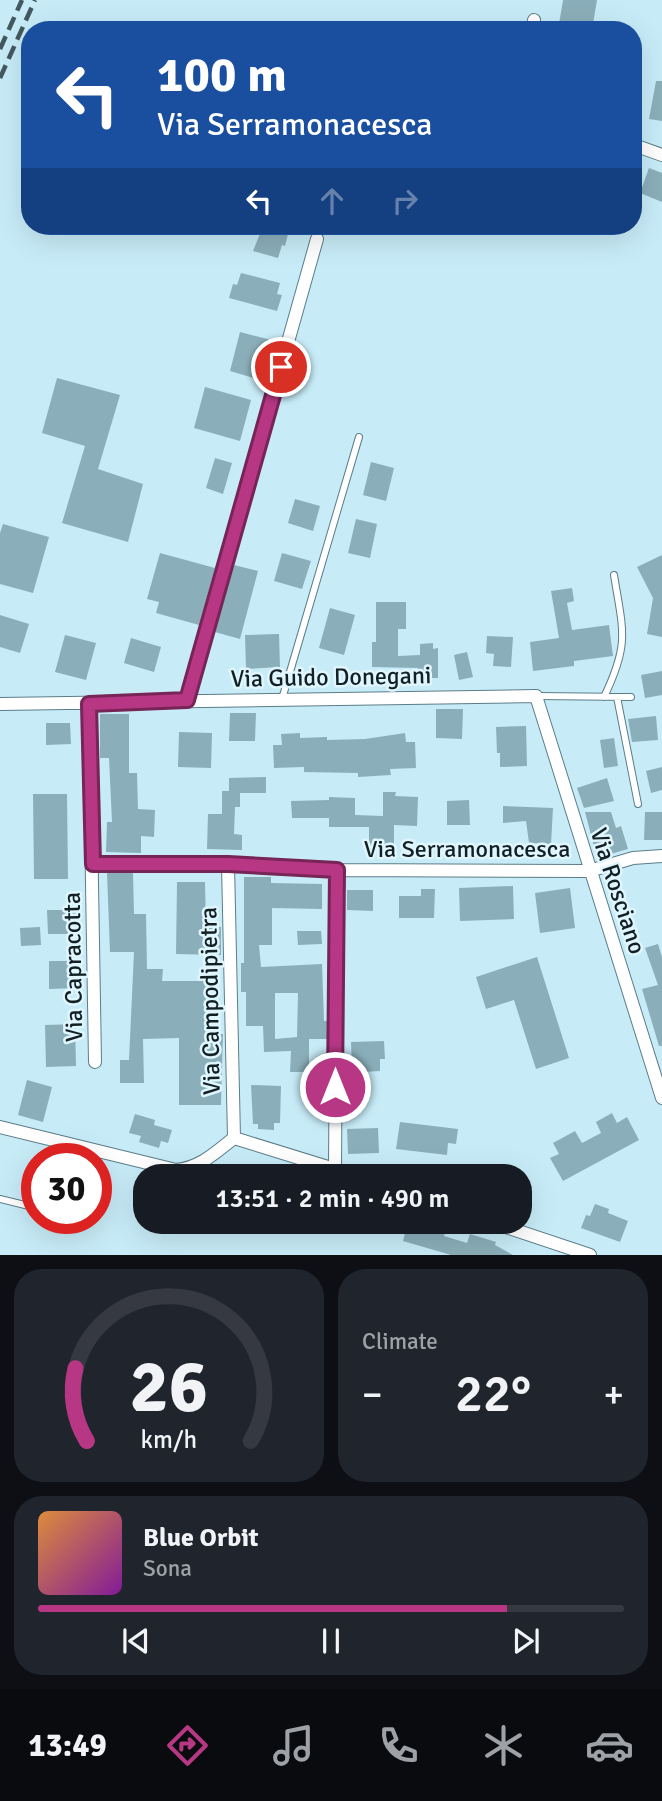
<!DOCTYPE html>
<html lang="en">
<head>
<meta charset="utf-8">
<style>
	body { margin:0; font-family:Signika,sans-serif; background:#20242c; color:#f1f3f6; height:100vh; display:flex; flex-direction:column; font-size:26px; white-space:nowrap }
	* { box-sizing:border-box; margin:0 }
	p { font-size:23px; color:#9ea1a6 }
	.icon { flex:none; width:38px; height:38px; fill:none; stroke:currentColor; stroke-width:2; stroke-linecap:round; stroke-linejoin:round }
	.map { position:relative; height:1255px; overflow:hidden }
	.details { display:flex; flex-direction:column; gap:14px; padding:14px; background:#0d0f14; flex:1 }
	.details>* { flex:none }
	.guide { position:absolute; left:21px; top:21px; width:621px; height:214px; border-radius:28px; box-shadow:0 7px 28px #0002; background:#1a4fa0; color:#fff; overflow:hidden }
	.speed { position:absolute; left:21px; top:1143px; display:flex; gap:14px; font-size:35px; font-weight:700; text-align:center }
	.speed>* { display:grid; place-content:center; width:91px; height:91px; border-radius:50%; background:#171b24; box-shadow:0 7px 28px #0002; line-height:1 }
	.speed .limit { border:10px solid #d22; background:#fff; color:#111 }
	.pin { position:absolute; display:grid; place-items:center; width:60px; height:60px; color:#fff; margin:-30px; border:4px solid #fff; border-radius:50%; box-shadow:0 2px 7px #0007 }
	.me { position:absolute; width:77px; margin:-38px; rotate:0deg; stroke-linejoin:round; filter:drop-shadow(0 0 5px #0008) }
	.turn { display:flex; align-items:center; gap:24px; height:147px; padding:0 21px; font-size:32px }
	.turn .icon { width:91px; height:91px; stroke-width:2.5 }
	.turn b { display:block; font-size:49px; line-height:60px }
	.lanes { display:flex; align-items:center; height:66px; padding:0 21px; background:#0003; justify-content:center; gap:35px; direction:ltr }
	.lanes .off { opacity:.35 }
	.big { font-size:52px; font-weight:600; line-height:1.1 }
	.details .tile { flex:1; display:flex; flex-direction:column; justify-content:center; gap:10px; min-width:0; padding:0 24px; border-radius:28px; background:#20242c }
	.details .dial { align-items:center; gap:0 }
	.dial svg { height:182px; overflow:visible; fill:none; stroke:#363941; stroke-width:7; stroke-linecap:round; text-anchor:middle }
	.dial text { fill:#f1f3f6; stroke:none }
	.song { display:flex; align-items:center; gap:21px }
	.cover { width:84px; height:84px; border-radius:10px; background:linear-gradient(135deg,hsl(30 70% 55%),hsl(290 70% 35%)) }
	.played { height:7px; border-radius:4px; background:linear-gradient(90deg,#b73784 80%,#363941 80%) }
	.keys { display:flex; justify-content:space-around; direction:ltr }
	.heat { display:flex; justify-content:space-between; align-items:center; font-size:38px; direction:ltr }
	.details .tiles { flex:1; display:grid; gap:14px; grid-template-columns:1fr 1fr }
	.tile:last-child { grid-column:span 2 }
	.trip { position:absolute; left:133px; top:1164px; width:399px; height:70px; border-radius:28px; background:#171b24; box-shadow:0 7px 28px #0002; font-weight:600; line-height:70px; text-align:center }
	.tab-bar { display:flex; height:112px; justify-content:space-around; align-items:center; background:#090b0e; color:#9ea1a6 }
	.tab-bar .icon { width:49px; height:49px }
	.tab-bar .current { color:#b73784 }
	.tab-bar b { font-size:32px; color:#f1f3f6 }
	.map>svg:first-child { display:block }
	.building { fill:#8bafba; fill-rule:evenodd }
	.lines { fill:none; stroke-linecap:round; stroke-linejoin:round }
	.service-casing { stroke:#5b7d88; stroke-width:8 }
	.minor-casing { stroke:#5b7d88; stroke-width:14 }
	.service { stroke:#fff; stroke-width:6 }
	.minor { stroke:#fff; stroke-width:12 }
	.rail { stroke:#44595f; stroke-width:4.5; stroke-dasharray:14 7; stroke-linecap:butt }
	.route-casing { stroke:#772456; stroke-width:18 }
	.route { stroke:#b73784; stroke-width:12 }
	.labels { text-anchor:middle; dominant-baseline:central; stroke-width:5; stroke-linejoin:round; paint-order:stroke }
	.street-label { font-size:24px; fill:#122024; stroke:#e0f6fe }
</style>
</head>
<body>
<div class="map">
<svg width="662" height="1255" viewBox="0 0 662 1255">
	<rect width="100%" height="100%" fill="#c7ecf8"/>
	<path class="building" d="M563,0H597L592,30H558Z
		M656,81H662V121L649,119Z
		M649,168L662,173V202L640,193Z
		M263,226H290L285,246L282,245L278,258L253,251Z
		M241,273L280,283L277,294L282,295L277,311L229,298L233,284L237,285Z
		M240,332L271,340L260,380L230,371Z
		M57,378L120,395L98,469L143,484L128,542L62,523L85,446L42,433Z
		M205,387L251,400L240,441L194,428Z
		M215,458L232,463L223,494L206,488Z
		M371,462L394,468L386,501L363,495Z
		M295,499L320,506L313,531L288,523Z
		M356,519L377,524L370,558L348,553Z
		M3,524L49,537L33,593L0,584V533Z
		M160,553L215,568L199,625L156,613L159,602L147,599Z
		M282,553L311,561L302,589L274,581Z
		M662,555V637L647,634L653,598L637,567Z
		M234,565L258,571L240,639L215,632Z
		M572,588L574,601L567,603L572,630L609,625L613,656L574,661V666L533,671L530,642L559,638L551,591Z
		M376,602H406V629H398V656L420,655V644L433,643V649L438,648V678H418V668L372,667V642H376Z
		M330,608L355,615L344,655L319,648Z
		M0,615L29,624L20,653L0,647Z
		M279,634L280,667L246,669L245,635Z
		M65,635L96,643L86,680L55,672Z
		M487,636L513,637L511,667L493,666L494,654L486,653Z
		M131,638L161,647L154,672L124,663Z
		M467,652L473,677L459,680L454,655Z
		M662,671V695L645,698L641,675Z
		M436,709H463L462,739L436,738Z
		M230,713H256L255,741H229Z
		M100,714H129V773H137L138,809L155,810L154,837L141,836V853L106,852L107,822H112L109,758H100Z
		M656,716L658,740L632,742L628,719Z
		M46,723H70L71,744L46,745Z
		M526,726L527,766L500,767V753H497L496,727Z
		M179,732L212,733L211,768L178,767Z
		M300,733V738L327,737V740L365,739L405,733L406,742H415L416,768L390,769L391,775L358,777V773L304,772V767L274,768L273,745H282L281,734Z
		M614,738L618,766L604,768L600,740Z
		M662,767V790L651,793L646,771Z
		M266,777V793H240V807H235L234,834L242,835V850L207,849L208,814H222V791H229V778Z
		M607,778L614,801L584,808L577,788Z
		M383,792H396L395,796L418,797L417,826L394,825V845L369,847V827H329V818H292L291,801L329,800V797L355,798V815L383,816Z
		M33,794H67L68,879H34Z
		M469,800L470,825H447V801Z
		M503,806L553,808L551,844L529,843L526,821L503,823Z
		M585,812H611L616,828L621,826L628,849L597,858Z
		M645,812H662V840H644Z
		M107,873H133L134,914H146L147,969H163L162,981H213V1034H223L221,1105H179V1038L143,1039L144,1083H120V1060H129L134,952H110Z
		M244,877H271V883L322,884V909L272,908V945H259L261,967L322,964L324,1021H327V1039H309V1072H290L291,1051L264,1052L263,1026H246V992H241V963H244ZM275,993H298L297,1037L275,1039Z
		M177,882H205L206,927H221V955L176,954Z
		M513,886L514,919L460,921L459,888Z
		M570,888L575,928L540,933L535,893Z
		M421,889H435L434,918H399V896H421Z
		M347,890H373V911L347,910Z
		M47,910H77V934H48Z
		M40,927L41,945L21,946L20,928Z
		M297,931H321L322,944L298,945Z
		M658,944L662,957V1046H659L642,989L658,985L645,948Z
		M537,957L569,1058L536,1069L514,1000L486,1009L476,977Z
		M49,961H76L77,988L49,989Z
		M75,1024L76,1066L46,1067L45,1025Z
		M384,1041L385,1059H380V1071L363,1072V1067H352L351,1042Z
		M27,1080L52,1087L43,1122L18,1115Z
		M251,1085L281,1086L280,1123H274V1130L258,1129V1124H253Z
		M612,1113L617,1123L627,1117L639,1140L563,1181L550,1158L559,1154L553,1143L575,1131L582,1143L601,1133L596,1122Z
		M135,1114L155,1120L154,1125L172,1130L168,1143L161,1141L159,1148L139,1142L141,1136L129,1133Z
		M400,1122L458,1129L456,1144L448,1143L447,1155L396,1149Z
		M378,1128L379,1153L348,1154L347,1129Z
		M595,1204L609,1209L608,1213L628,1221L620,1242L581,1228L586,1215L590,1216Z
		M377,1222H448L444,1236L467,1243L470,1234L496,1242L495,1245L513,1255H451L403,1241L405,1233Z"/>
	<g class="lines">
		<defs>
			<path id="service" d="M537,696L631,697
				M604,697C630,643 623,631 614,575
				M617,697L638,804
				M282,699L359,437
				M0,1199L37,1208"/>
			<path id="minor" d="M532,30L534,20
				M634,145L662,155
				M187,700L317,239
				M0,704L536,696L662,1098
				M89,704L95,1062
				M93,864H228L337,870L589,871L633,858L662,856
				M228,864L234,1138
				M0,1127L176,1170C200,1168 216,1152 234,1138L357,1176
				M335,1169L337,870
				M491,1222L590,1255"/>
		</defs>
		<use href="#service" class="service-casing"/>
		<use href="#minor" class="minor-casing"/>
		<use href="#service" class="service"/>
		<use href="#minor" class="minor"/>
		<path class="rail" d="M0,49L22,0
			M0,78L35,0"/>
	</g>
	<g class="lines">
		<defs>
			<path id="route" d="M281,367L187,700L89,704L93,864H228L337,870L335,1087"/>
		</defs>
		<use href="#route" class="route-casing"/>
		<use href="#route" class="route"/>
	</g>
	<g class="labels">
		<g class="street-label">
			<text transform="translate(331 677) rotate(-1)">Via Guido Donegani</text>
			<text x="467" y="849">Via Serramonacesca</text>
			<text transform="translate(618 891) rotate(72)">Via Rosciano</text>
			<text transform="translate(73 967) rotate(-91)">Via Capracotta</text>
			<text transform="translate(210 1001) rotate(-91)">Via Campodipietra</text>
		</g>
	</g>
</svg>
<div class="speed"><div class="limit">30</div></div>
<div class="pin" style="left:281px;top:367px;background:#d93025"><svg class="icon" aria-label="arrive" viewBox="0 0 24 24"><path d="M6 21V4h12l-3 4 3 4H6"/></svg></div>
<svg class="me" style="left:335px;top:1087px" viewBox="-20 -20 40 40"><circle r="17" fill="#b73784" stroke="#fff" stroke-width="3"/><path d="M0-11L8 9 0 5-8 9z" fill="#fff"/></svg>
<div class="trip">13:51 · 2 min · 490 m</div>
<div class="guide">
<div class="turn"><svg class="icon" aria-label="left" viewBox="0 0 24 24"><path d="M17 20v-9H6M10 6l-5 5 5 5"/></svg><div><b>100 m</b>Via Serramonacesca</div></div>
<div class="lanes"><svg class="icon" aria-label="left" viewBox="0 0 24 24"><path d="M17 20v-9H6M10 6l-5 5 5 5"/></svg><svg class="icon off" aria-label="ahead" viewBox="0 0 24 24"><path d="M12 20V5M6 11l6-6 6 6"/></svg><svg class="icon off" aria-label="right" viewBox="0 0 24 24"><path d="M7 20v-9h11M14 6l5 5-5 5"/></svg></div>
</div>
</div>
<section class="details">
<div class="tiles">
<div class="tile dial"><svg viewBox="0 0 100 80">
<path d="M14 69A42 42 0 1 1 86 69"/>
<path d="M14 69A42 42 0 0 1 9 37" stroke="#b73784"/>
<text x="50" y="56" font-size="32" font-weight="700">26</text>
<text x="50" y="72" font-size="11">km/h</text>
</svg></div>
<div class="tile"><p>Climate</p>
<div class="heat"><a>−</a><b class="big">22°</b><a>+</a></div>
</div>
<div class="tile">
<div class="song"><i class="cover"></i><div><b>Blue Orbit</b><p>Sona</p></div></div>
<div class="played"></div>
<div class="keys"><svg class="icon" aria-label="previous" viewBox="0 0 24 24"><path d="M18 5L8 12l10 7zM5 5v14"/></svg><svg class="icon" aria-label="pause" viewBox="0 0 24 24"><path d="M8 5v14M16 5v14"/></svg><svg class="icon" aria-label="next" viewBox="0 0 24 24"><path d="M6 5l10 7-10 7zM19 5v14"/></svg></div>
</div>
</div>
</section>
<nav class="tab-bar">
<b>13:49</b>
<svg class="icon current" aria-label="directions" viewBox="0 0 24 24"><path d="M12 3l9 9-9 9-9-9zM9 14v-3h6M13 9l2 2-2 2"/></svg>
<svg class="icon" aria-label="music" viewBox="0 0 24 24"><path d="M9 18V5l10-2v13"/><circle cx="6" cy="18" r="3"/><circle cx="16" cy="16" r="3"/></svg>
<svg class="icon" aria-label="phone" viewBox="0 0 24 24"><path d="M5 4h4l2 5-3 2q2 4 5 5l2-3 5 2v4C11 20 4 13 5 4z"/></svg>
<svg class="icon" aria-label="climate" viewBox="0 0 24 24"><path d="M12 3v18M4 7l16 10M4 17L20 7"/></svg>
<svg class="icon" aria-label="car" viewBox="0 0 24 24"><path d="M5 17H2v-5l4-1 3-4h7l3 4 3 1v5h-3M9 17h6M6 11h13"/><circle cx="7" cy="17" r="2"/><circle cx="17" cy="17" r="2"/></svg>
</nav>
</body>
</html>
